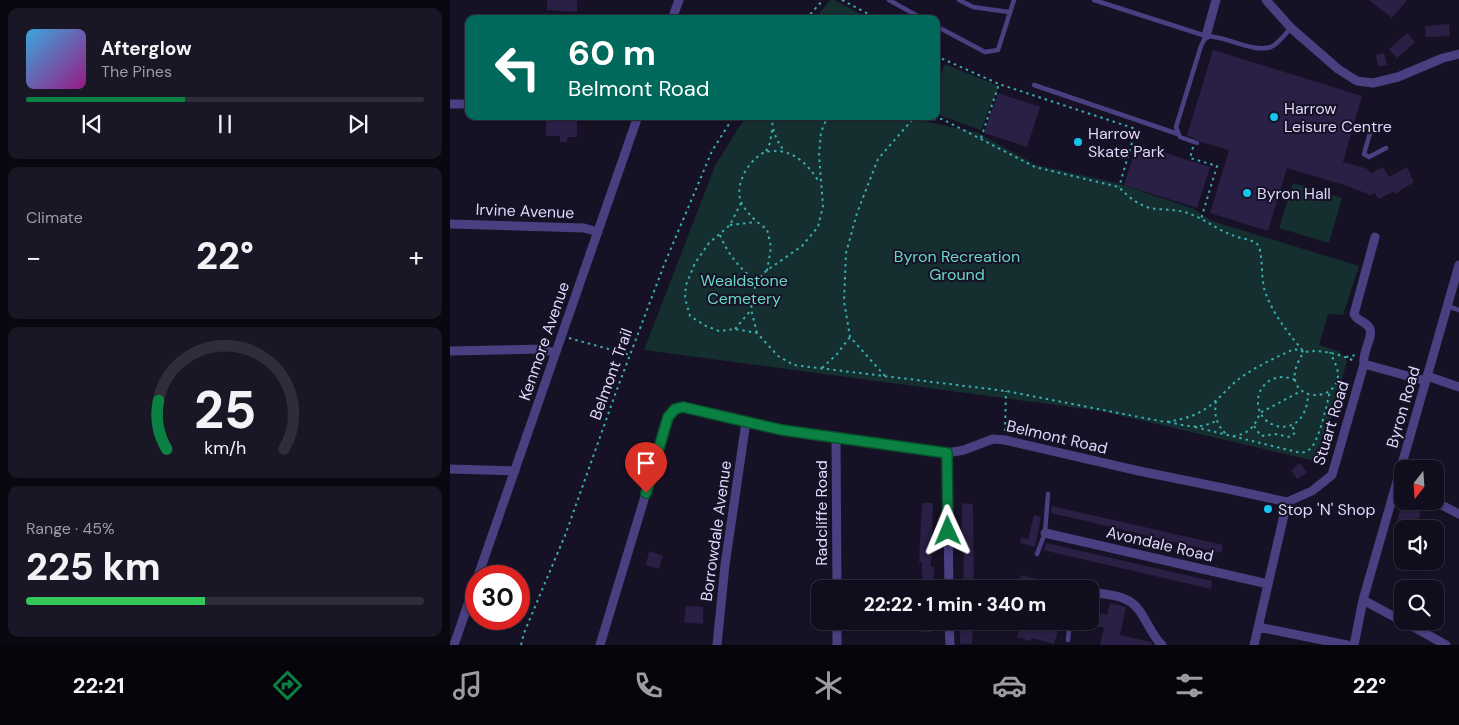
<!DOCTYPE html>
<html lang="en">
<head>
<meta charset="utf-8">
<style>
	body { margin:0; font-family:"DM Sans",sans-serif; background:#191625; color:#f1f3f6; height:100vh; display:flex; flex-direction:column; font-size:19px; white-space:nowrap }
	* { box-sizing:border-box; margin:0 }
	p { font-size:16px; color:#9c9ca3 }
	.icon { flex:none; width:28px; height:28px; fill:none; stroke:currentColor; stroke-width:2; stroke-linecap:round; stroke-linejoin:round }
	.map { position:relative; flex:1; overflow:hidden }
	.sheet { display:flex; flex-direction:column; gap:8px; padding:8px; background:#09070f; width:450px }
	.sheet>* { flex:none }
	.top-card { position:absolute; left:15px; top:15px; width:475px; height:105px; border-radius:10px; box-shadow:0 1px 4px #0004,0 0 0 1px #302d3b; background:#00695c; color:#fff; overflow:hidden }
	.needle { width:32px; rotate:197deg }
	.tools { position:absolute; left:944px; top:460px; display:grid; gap:10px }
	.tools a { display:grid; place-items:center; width:50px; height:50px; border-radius:10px; background:#100d1c; box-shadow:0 1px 4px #0004,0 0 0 1px #302d3b; font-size:25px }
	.speed { position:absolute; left:15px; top:565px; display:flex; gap:10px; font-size:25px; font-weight:700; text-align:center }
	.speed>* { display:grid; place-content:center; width:65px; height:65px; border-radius:50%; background:#100d1c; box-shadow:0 1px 4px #0004,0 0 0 1px #302d3b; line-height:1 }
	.speed .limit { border:8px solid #d22; background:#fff; color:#111 }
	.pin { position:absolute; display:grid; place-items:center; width:42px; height:42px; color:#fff; margin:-51px -21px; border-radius:50% 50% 50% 0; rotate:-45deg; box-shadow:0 0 5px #0007 }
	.pin .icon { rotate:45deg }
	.me { position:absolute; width:55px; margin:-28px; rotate:359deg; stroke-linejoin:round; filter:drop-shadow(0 0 4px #0008) }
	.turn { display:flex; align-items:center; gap:18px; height:105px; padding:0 20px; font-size:22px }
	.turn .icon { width:65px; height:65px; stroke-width:2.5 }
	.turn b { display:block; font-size:35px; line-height:42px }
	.big { font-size:38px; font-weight:800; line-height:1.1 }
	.sheet .tile { flex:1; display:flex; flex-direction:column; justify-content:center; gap:8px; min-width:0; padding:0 18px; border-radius:10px; background:#191625 }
	.sheet .dial { align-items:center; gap:0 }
	.dial svg { height:130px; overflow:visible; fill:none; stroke:#302d3b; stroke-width:7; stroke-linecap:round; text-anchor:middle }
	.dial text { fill:#f1f3f6; stroke:none }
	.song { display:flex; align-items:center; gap:15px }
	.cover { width:60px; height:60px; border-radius:8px; background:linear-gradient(135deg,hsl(200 70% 55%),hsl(310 70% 35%)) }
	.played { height:5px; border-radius:2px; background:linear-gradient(90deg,#0b8043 40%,#302d3b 40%) }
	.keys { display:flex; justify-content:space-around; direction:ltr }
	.heat { display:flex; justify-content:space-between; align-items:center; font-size:28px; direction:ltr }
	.charge { height:8px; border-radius:4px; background:linear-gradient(90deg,#34c759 45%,#302d3b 0) }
	.trip { position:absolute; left:361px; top:580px; width:288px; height:50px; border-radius:10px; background:#100d1c; box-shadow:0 1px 4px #0004,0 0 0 1px #302d3b; font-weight:800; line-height:50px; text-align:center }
	.tab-bar { display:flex; height:80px; justify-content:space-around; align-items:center; background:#06050b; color:#9c9ca3 }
	.tab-bar .icon { width:35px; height:35px }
	.tab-bar .on { color:#0b8043 }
	.tab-bar b { font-size:22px; color:#f1f3f6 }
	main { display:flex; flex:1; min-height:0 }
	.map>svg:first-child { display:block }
	.green { fill:#152e2f }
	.building { fill:#2a1f45 }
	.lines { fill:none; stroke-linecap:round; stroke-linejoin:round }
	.path { stroke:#39adaf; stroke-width:2; stroke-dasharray:2.5 4; stroke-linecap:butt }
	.lane { stroke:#484081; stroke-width:4.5 }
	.street { stroke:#484081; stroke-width:9 }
	.route-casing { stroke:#07532c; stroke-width:12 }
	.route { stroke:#0b8043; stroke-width:9 }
	.poi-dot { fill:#13c5ed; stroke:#161125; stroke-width:2 }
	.labels { text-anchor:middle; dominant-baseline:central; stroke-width:4; stroke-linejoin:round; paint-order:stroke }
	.poi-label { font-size:16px; fill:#dfd8fc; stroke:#161125; text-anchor:start }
	.street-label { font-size:16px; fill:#dfd8fc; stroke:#161125 }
	.park-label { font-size:16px; fill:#69d7c5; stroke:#161125 }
</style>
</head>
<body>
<main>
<section class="sheet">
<div class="tile">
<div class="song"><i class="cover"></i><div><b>Afterglow</b><p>The Pines</p></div></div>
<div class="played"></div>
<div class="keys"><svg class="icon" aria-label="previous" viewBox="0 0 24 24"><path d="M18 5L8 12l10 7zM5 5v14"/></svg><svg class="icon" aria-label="pause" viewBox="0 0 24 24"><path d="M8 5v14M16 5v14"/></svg><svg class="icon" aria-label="next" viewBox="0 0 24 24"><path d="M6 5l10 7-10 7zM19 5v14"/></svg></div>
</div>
<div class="tile"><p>Climate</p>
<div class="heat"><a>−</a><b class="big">22°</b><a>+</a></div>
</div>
<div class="tile dial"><svg viewBox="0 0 100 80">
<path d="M14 69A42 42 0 1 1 86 69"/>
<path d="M14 69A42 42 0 0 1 9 39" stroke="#0b8043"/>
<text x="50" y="56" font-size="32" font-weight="700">25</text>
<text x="50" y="72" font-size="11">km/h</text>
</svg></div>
<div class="tile"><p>Range · 45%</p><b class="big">225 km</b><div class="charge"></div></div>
</section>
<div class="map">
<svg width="1009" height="645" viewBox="0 0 1009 645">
	<rect width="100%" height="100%" fill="#161125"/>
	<path class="green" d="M380,0H384L420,19H365Z
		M495,64L549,86L531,130L486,114V87Z
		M296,116H472L471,120L528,133L586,165L667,183L744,209L762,221L909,266L893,315L878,314L869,345L889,351L897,361L869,462L651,411L194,350L265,166Z
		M843,183L892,198L879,243L829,228Z"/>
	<path class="building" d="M97,0H127V12L97,10Z
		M919,0H957L942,18Z
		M999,24L1000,36L976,37L975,26Z
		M957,33L965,42L947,58L939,49Z
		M763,50L912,96L893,162L918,169L921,173L933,167L939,177L957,167L964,182L945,194L943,192L928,199L925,193L920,196L918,194L894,185L837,168L818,231L760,213L779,150L751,142L737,135Z
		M934,53L937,65L928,67L926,55Z
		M548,93L590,107L577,147L534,133Z
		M96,121H127V137H117V142H110V136H96Z
		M687,144L760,167L747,208L674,185Z
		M850,463L857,472L847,479L841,470Z
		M472,503H483L481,567H484V589H472V562H469Z
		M512,503L523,504L524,589H513L514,535H511Z
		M952,504L971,510L966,529H952V538L943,535Z
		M602,506L773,545L771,553L601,513Z
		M584,515L591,517L585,547L570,543L571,537L578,539Z
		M596,543L762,581L761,589L593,550Z
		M199,551L213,556L209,569L196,565Z
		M571,575L587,579L584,589H567Z
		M660,603L676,607L670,635L701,642L703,645H650L654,628L640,625V611L657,615Z
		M236,606L253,607V624L234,622Z
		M471,621H482V632H471Z
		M510,621H523L522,644H510Z
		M572,621H587L586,625L608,631L604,644L582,638L581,641L567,637Z"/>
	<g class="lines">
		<path class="path" d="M392,0L428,19
			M356,19L373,0
			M486,56L549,84L686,129L669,187
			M322,116C322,131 326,140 335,152
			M464,116L462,120L492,119L585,167L669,187C677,196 688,205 700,208C711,210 723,209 734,212C751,216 765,229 782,235C789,239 800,238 807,244C813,249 811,277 814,288C821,312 838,333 854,352C873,349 887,354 905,361
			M531,138L549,84
			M743,147L740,158L767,166L751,219
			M316,151L320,143L322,130
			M291,203L280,225L259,243L245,263L236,285L235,298L240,316L256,326L269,331L285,329L307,333L328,356L344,365L556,391L715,422C728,420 740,418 752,411C768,402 778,386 793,376C809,365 827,357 844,349L854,352C821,399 886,409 888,375C888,367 883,359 880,352
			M280,225L306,222
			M270,235C278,255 290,268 306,282
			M317,271L321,247L317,229C307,223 298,214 292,204C283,186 298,160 315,152C318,151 323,151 327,151C346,152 359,166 369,182
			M285,329L301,310
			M307,333L301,309L306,282L316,271L352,246L368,227L373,206L369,155L371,132L378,116
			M119,338L180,355
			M896,357L906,355
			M372,368L387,354L400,337
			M435,376L400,337L394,301L396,253L407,213L428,159L462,120
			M845,380C836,376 827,376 819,381C812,386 808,393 808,401C807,432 857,441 858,394
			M766,401C764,415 766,424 776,434
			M718,422C739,426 746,430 766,421
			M804,426L811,436L825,434L840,437L845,433L842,425
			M745,427L851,453C855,452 858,451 861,448C870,437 877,405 880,390
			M555,431L556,391
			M783,436C798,435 805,426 810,413L851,391
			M71,645L74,633L116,533L166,392L214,265L262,151L284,116"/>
		<path class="lane" d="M439,0L473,19
			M509,0L523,7L559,12
			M644,0L756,36C776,36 803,53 821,47C828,44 835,34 841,28
			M486,26L535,52L548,50L564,0
			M584,85L728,134
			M925,126L920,133L914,154L919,157L936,148
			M747,143L730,137L726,127L751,46L756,36
			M997,306L1009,310
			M587,554L595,533L598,494
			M618,640L620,621"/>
		<path class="street" d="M816,0L841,28L888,69L907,81L923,83L948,77L993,58L1009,54
			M222,19L229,0
			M756,36L766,0
			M0,104H19
			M0,224L134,228L148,232
			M0,351L92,349L105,353
			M914,364L976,381
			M977,376L1009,387
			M386,438L387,589
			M497,453L499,589
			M0,469L65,471
			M984,501L1009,514
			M837,502L862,491L882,475L914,364C912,351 923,339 920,329C917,321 907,322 904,314L925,237
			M595,533L818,584
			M28,576L188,116
			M623,589H625
			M640,592C651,594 665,594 675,599C694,606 698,633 712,645
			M913,600L952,621
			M387,621V645
			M499,621L500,645
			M953,621L996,645
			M808,627L897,645
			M4,645L26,581
			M150,645L219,417L225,409L233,407L332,430L497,453L514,450L543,439L555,440L689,471L778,489L837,502
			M267,645L275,565L296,422
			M804,645L837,502
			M904,645L913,600L1009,265"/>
	</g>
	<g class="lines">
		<defs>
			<path id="route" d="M196,493L218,417L225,409L233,407L332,430L497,453L498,531"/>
		</defs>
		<use href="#route" class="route-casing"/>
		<use href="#route" class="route"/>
	</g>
	<g class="poi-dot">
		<circle cx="824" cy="117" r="5"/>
		<circle cx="628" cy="142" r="5"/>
		<circle cx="797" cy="193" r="5"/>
		<circle cx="818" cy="509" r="5"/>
	</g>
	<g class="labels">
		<g class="poi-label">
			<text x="834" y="108">Harrow<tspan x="834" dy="18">Leisure Centre</tspan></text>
			<text x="638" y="133">Harrow<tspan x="638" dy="18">Skate Park</tspan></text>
			<text x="807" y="193">Byron Hall</text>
			<text x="828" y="509">Stop 'N' Shop</text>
		</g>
		<g class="street-label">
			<text transform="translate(75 211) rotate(2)">Irvine Avenue</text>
			<text transform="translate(94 341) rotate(-71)">Kenmore Avenue</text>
			<text transform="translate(161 374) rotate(-70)">Belmont Trail</text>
			<text transform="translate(953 407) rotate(-74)">Byron Road</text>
			<text transform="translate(881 423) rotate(-73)">Stuart Road</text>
			<text transform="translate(607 437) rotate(13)">Belmont Road</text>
			<text transform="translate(371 513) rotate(-90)">Radcliffe Road</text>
			<text transform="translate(266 531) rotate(-82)">Borrowdale Avenue</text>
			<text transform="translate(710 544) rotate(13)">Avondale Road</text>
		</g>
		<g class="park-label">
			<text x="507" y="256">Byron Recreation<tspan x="507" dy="18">Ground</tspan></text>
			<text x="294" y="280">Wealdstone<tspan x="294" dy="18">Cemetery</tspan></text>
		</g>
	</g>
</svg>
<div class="tools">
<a><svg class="needle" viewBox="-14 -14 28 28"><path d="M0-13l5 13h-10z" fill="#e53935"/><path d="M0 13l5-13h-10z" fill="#9c9ca3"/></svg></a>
<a><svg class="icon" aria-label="sound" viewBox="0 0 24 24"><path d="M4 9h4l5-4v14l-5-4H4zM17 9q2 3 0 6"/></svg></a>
<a><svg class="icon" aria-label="search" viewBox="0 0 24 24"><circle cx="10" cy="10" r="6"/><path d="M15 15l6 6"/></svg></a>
</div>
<div class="speed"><div class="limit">30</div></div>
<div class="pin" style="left:196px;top:493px;background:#d93025"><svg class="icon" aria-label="arrive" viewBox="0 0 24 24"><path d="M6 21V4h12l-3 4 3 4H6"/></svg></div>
<svg class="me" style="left:498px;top:531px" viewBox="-20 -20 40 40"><path d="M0-17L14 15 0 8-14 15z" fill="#0b8043" stroke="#fff" stroke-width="4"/></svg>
<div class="trip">22:22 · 1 min · 340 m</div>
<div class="top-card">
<div class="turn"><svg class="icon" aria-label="left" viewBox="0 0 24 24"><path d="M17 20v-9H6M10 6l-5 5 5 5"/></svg><div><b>60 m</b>Belmont Road</div></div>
</div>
</div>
</main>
<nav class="tab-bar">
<b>22:21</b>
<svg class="icon on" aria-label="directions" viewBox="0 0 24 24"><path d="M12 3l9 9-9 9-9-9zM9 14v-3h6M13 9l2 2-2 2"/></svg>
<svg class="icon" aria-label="music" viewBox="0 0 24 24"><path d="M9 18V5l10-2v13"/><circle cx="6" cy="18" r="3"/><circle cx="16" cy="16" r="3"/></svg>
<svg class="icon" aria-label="phone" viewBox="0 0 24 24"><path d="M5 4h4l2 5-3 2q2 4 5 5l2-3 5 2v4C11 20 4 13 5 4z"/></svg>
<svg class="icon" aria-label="climate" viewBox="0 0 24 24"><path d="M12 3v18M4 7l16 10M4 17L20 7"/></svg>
<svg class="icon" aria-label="car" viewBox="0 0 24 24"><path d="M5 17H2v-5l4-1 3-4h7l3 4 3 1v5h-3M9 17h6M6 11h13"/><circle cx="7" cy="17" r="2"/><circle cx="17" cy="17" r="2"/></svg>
<svg class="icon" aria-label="filters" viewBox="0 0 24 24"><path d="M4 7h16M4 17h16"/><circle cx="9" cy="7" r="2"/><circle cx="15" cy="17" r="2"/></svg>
<b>22°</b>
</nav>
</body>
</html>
